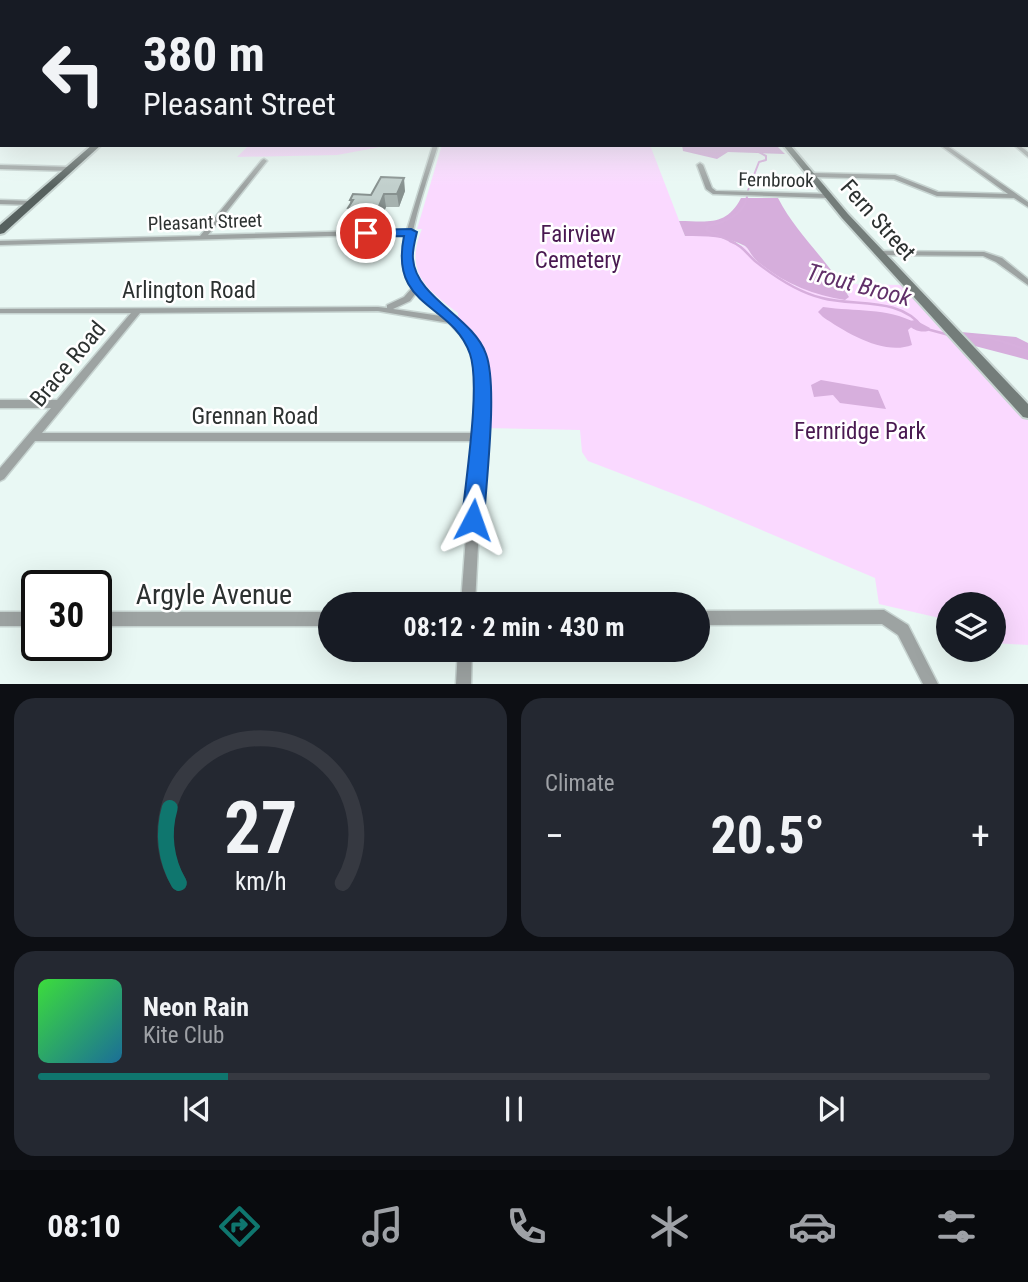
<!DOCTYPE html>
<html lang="en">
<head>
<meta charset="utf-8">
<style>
	body { margin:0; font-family:"Roboto Condensed",sans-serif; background:#242831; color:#f1f3f6; height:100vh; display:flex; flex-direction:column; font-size:26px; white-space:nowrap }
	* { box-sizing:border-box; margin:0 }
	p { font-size:23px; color:#9ea1a6 }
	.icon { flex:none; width:38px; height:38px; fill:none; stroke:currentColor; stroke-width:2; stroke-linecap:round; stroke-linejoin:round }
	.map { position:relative; height:684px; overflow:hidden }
	.details { display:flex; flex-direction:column; gap:14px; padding:14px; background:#0d0f14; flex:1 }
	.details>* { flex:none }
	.banner { position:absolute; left:0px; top:0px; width:1029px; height:147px; box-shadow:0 7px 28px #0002; background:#171b24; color:#f1f3f6; overflow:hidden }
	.fabs { position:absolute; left:936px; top:592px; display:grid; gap:14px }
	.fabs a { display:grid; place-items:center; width:70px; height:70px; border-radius:50%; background:#171b24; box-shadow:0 7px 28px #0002; font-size:35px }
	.speed { position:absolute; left:21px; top:570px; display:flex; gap:14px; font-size:35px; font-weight:700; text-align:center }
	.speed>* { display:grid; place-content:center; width:91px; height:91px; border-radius:50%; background:#171b24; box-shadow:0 7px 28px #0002; line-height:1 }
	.speed .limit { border:4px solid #111; border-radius:10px; background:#fff; color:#111 }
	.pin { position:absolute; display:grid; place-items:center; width:60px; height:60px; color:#fff; margin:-30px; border:4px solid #fff; border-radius:50%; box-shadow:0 2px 7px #0007 }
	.me { position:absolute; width:77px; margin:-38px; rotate:4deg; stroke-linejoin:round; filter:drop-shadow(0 0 5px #0008) }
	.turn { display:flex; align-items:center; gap:24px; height:147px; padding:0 28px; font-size:32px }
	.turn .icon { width:91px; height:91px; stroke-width:2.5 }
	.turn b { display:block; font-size:49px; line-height:60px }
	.big { font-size:52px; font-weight:700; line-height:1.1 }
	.details .tile { flex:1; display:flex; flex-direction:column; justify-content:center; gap:10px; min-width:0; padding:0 24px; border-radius:21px; background:#242831 }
	.details .dial { align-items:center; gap:0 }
	.dial svg { height:182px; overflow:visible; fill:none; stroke:#363941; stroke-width:7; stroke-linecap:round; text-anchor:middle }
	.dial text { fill:#f1f3f6; stroke:none }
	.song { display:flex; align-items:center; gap:21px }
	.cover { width:84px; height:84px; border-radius:10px; background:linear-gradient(135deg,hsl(120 70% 55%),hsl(200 70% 35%)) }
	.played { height:7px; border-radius:4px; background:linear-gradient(90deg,#0f766e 20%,#363941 20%) }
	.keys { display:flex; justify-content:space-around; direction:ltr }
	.heat { display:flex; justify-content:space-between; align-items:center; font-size:38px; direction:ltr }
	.details .tiles { flex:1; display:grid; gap:14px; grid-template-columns:1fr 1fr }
	.tile:last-child { grid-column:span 2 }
	.trip { position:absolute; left:318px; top:592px; width:392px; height:70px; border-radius:35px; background:#171b24; box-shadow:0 7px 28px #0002; font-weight:700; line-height:70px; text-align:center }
	.dock { display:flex; height:112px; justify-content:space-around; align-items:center; background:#090b0e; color:#9ea1a6 }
	.dock .icon { width:49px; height:49px }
	.dock .on { color:#0f766e }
	.dock b { font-size:32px; color:#f1f3f6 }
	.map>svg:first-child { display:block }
	.green { fill:#fad9ff }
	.forest { fill:#d6aedc }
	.water { fill:#d7afdd }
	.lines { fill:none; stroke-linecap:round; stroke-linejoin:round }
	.stream-far1 { stroke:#d7afdd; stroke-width:2 }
	.stream { stroke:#d7afdd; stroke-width:2.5 }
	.river { fill:#d7afdd; fill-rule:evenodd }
	.street-casing { stroke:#c7d4d1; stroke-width:3 }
	.secondary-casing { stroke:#c7d4d1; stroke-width:4 }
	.primary-casing { stroke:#c7d4d1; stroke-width:4 }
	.street { fill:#9da3a2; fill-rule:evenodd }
	.secondary { fill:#747d7a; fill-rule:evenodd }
	.primary { fill:#57615f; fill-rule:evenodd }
	.wall { fill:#a6b2af }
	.shaded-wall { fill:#87918f }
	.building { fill:#c1cfcc; stroke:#87918f; stroke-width:2 }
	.route { fill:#1a73e8; stroke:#114b97; stroke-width:2 }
	.labels { text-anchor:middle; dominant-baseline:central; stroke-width:5; stroke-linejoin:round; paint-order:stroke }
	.far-street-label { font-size:19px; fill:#2c3130; stroke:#fff }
	.street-label { font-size:23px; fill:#2c3130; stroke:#fff }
	.park-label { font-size:23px; fill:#491951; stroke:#fff }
	.water-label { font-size:24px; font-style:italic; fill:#613069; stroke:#fff }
	.near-street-label { font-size:28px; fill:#2c3130; stroke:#fff }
</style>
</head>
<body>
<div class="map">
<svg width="1028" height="684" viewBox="0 0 1028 684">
	<rect width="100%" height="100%" fill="#e9f8f4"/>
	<path class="green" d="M249,145H391L337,155L237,157Z
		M442,145H650L685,236H716L746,247L755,259L796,286L849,296L842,284L902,285L1002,395L1006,396L1028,419V645L994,643V604H948V620L879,604L875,578L700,504L588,461L582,452L580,430L485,428V421L488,419C490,382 494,360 471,329H466L458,321V313C426,289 404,272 422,229H417Z"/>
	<path class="forest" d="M682,145H776L785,154L728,152L717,159L683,151Z
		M741,198H778C797,235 829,261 849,297L845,300C812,295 780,282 755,259C751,255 749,249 745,246C727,236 705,236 685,236L679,221C707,221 726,227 741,198Z
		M961,332L1016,337L1028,343V360L971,345Z"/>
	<path class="water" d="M823,307C856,312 886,307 916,323L908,330L912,345C884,356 845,332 823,317L818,312Z
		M821,380L878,390L886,409L840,403L833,395L814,397L811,385Z"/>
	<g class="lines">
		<path class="stream-far1" d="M746,145L766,156V160L759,162L747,193
			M735,243L706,230L708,226C723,223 744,215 747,197"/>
		<path class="stream" d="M730,241C743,246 746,253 755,261C775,277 797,292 822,298C855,307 900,296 923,328L949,335
			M963,336L988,337L1028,350"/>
		<path class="river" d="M915,320L930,328L928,331C921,333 912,330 908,324L910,321Z"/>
		<defs>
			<path id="street" d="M0,104H2V106H0Z
				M1027,111H1028V113H1027Z
				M0,135H2V137H0Z
				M1027,143L1028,147L1025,146L1027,145Z
				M433,145H438C429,176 404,241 411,271C417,297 460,318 476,342C482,351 485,361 487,372L475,604H461L473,441H35L4,479L0,481V468L51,408H0V400H57L131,313H0V309L378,307L387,308V305L404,297L412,288C399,270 402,255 406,234L0,245V241L200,236L262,160L264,159L267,161L266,162L208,235L407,230ZM416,293L441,316L393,309L410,301ZM378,311L449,323L469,344L474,356L477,372L473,433H42L140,313Z
				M940,145H946L1028,202V207L1014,198L937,196L894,179L813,177L810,175L813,173L895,175L938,192L1008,194Z
				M1014,145H1019L1028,152V157Z
				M700,163L703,165L712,188L716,191L828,194L831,196L828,198L713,194L706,189L697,165Z
				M0,165L71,167L74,169L71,171L0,169Z
				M0,200L32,201L35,203L32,205L0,204Z
				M875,251L984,252L1002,258L1028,279V285L996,262L983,256L878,255L874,253Z
				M884,610L908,625L938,684H923L898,635L882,624L698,625V611Z
				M0,612H37V626H0Z
				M96,612H331V626H96Z
				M458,649H472L471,684H456Z"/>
			<path id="secondary" d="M783,145H790L848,214L1028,404V418L1023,417L842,218Z"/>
			<path id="primary" d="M92,145H101L4,233L0,234V225Z"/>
		</defs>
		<use href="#street" class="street-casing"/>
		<use href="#secondary" class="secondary-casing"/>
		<use href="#primary" class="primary-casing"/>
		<use href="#street" class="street"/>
		<use href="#secondary" class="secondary"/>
		<use href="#primary" class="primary"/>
	</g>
	<path class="wall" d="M405,191L399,207H386L379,224L351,222L348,208L350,204V200L371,195Z"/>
	<path class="shaded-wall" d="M404,178L405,191L399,207L397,194Z
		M384,194L386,207L379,224L377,211Z"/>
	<path class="building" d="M381,177L404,178L397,194H384L377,211L348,208L353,200H350L353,194L371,195Z"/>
	<linearGradient id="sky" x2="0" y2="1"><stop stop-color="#a1b2e4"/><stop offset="0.48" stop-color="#f5fcfa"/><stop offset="1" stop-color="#f5fcfa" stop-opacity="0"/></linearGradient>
	<rect width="1028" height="186" fill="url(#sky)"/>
	<path class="route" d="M411,229L417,232C415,240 412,251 413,259C416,298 473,317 486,354C498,386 486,482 484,520L481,527L473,530L465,527L462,520C465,483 481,386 470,354C452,302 389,309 404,236L366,237L359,233L366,230Z"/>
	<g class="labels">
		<g class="far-street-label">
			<text transform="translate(776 180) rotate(1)">Fernbrook</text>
			<text transform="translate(205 222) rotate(-2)">Pleasant Street</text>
		</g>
		<g class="street-label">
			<text transform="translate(878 220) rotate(48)">Fern Street</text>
			<text x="189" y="290">Arlington Road</text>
			<text transform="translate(68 364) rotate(-50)">Brace Road</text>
			<text x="255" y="416">Grennan Road</text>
		</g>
		<g class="park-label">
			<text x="578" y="234">Fairview<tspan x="578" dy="26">Cemetery</tspan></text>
			<text x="860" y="431">Fernridge Park</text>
		</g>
		<g class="water-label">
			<text transform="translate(859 285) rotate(15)">Trout Brook</text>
		</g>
		<g class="near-street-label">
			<text x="214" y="594">Argyle Avenue</text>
		</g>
	</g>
</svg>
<div class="fabs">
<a><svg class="icon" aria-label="layers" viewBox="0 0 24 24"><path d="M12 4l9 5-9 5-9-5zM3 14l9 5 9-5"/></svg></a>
</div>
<div class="speed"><div class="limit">30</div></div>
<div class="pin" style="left:366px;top:233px;background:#d93025"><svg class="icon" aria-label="arrive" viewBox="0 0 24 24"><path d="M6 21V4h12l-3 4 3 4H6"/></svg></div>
<svg class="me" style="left:473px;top:520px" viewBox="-20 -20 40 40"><path d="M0-17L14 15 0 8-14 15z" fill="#1a73e8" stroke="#fff" stroke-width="4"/></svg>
<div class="trip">08:12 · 2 min · 430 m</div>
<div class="banner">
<div class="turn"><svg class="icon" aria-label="left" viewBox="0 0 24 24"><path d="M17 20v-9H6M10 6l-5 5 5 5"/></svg><div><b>380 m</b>Pleasant Street</div></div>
</div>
</div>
<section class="details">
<div class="tiles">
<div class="tile dial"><svg viewBox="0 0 100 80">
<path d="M14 69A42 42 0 1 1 86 69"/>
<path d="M14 69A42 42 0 0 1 10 36" stroke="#0f766e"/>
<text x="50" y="56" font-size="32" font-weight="700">27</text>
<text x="50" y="72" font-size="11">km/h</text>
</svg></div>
<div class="tile"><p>Climate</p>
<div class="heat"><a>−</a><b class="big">20.5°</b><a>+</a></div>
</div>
<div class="tile">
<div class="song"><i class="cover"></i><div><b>Neon Rain</b><p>Kite Club</p></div></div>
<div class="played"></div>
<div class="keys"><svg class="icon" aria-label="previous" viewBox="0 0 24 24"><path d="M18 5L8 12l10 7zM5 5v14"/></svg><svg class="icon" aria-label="pause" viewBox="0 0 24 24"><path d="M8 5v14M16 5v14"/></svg><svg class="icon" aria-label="next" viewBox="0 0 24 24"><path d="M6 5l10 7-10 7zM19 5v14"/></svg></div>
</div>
</div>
</section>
<nav class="dock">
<b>08:10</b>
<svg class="icon on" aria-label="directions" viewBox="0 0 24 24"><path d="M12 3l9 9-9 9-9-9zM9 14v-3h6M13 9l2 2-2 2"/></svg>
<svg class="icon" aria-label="music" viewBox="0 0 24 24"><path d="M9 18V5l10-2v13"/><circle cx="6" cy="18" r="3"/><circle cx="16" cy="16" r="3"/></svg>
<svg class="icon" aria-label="phone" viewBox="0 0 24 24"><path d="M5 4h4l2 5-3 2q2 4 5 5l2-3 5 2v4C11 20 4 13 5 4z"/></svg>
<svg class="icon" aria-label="climate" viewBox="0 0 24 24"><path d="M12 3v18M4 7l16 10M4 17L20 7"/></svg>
<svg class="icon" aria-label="car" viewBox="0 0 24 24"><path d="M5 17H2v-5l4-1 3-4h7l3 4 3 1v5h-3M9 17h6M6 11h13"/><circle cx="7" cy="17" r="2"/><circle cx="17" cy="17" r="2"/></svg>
<svg class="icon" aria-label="filters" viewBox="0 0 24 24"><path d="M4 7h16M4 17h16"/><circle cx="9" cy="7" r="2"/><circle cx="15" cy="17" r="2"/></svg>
</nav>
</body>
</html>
